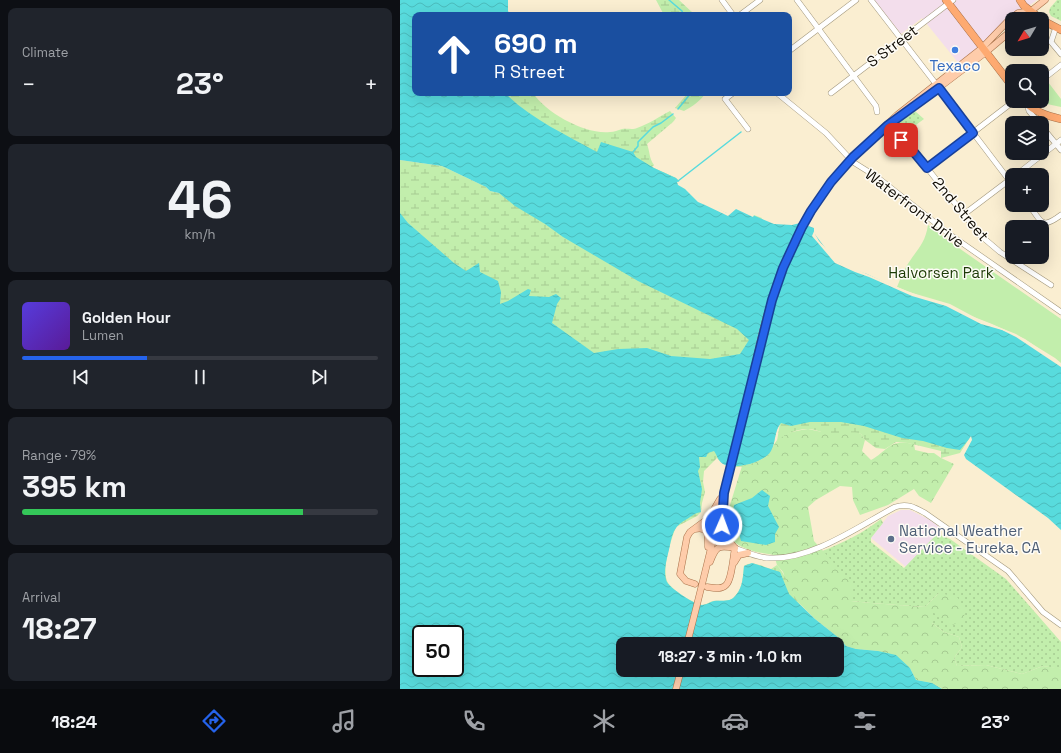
<!DOCTYPE html>
<html lang="en">
<head>
<meta charset="utf-8">
<style>
	body { margin:0; font-family:"Space Grotesk",sans-serif; background:#20242c; color:#f1f3f6; height:100vh; display:flex; flex-direction:column; font-size:15px; white-space:nowrap }
	* { box-sizing:border-box; margin:0 }
	p { font-size:13px; color:#9ea1a6 }
	.icon { flex:none; width:22px; height:22px; fill:none; stroke:currentColor; stroke-width:2; stroke-linecap:round; stroke-linejoin:round }
	.map { position:relative; flex:1; overflow:hidden }
	.side { display:flex; flex-direction:column; gap:8px; padding:8px; background:#0d0f14; width:400px }
	.side>* { flex:none }
	.hud { position:absolute; left:12px; top:12px; width:380px; height:84px; border-radius:8px; box-shadow:0 4px 16px #0002; background:#1a4fa0; color:#fff; overflow:hidden }
	.needle { width:26px; rotate:232deg }
	.fabs { position:absolute; left:605px; top:12px; display:grid; gap:8px }
	.fabs a { display:grid; place-items:center; width:44px; height:44px; border-radius:8px; background:#171b24; box-shadow:0 4px 16px #0002; font-size:20px }
	.speed { position:absolute; left:12px; top:625px; display:flex; gap:8px; font-size:20px; font-weight:700; text-align:center }
	.speed>* { display:grid; place-content:center; width:52px; height:52px; border-radius:50%; background:#171b24; box-shadow:0 4px 16px #0002; line-height:1 }
	.speed .limit { border:2px solid #111; border-radius:6px; background:#fff; color:#111 }
	.pin { position:absolute; display:grid; place-items:center; width:34px; height:34px; color:#fff; margin:-17px; border-radius:8px; box-shadow:0 2px 6px #0006 }
	.me { position:absolute; width:44px; margin:-22px; rotate:2deg; stroke-linejoin:round; filter:drop-shadow(0 0 3px #0008) }
	.turn { display:flex; align-items:center; gap:14px; height:84px; padding:0 16px; font-size:18px }
	.turn .icon { width:52px; height:52px; stroke-width:2.5 }
	.turn b { display:block; font-size:28px; line-height:34px }
	.big { font-size:30px; font-weight:800; line-height:1.1 }
	.side .card { flex:1; display:flex; flex-direction:column; justify-content:center; gap:6px; min-width:0; padding:0 14px; border-radius:8px; background:#20242c }
	.side .dial { align-items:center; gap:0 }
	.dial b { font-size:52px; line-height:1 }
	.song { display:flex; align-items:center; gap:12px }
	.cover { width:48px; height:48px; border-radius:6px; background:linear-gradient(135deg,hsl(250 70% 55%),hsl(270 70% 35%)) }
	.played { height:4px; border-radius:2px; background:linear-gradient(90deg,#2563eb 35%,#363941 35%) }
	.keys { display:flex; justify-content:space-around; direction:ltr }
	.heat { display:flex; justify-content:space-between; align-items:center; font-size:22px; direction:ltr }
	.charge { height:6px; border-radius:3px; background:linear-gradient(90deg,#34c759 79%,#363941 0) }
	.trip { position:absolute; left:216px; top:637px; width:228px; height:40px; border-radius:8px; background:#171b24; box-shadow:0 4px 16px #0002; font-weight:800; line-height:40px; text-align:center }
	.tab-bar { display:flex; height:64px; justify-content:space-around; align-items:center; background:#090b0e; color:#9ea1a6 }
	.tab-bar .icon { width:28px; height:28px }
	.tab-bar .active { color:#2563eb }
	.tab-bar b { font-size:18px; color:#f1f3f6 }
	main { display:flex; flex:1; min-height:0 }
	.map>svg:first-child { display:block }
	.commercial { fill:#f3deec }
	.grass { fill:url(#grass-dots) }
	.forest { fill:url(#forest-crowns) }
	.wetland { fill:url(#wetland-marsh) }
	.green { fill:#c2eeac }
	.water { fill:url(#water-waves); fill-rule:evenodd }
	.pier { fill:#faeed1 }
	.lines { fill:none; stroke-linecap:round; stroke-linejoin:round }
	.stream { stroke:#58dbdd; stroke-width:1.5 }
	.minor-casing { stroke:#a3987d; stroke-width:6 }
	.major-casing { stroke:#aa724a; stroke-width:7 }
	.highway-casing { stroke:#aa724a; stroke-width:8 }
	.minor { stroke:#fff; stroke-width:5 }
	.major { stroke:#feccaa; stroke-width:6 }
	.highway { stroke:#feaa71; stroke-width:7 }
	.major-bridge-casing { stroke:#aa724a; stroke-width:7; stroke-linecap:butt }
	.major-bridge { stroke:#feccaa; stroke-width:6 }
	.route-casing { stroke:#184099; stroke-width:10 }
	.route { stroke:#2563eb; stroke-width:7 }
	.shop-dot { fill:#3f7fe0; stroke:#fefcf6; stroke-width:1.5 }
	.service-dot { fill:#5c6f8a; stroke:#fefcf6; stroke-width:1.5 }
	.labels { text-anchor:middle; dominant-baseline:central; stroke-width:3; stroke-linejoin:round; paint-order:stroke }
	.street-label { font-size:15px; fill:#0f0b03; stroke:#fefcf6 }
	.shop-label { font-size:15px; fill:#366cbe; stroke:#fefcf6 }
	.park-label { font-size:15px; fill:#1d3b06; stroke:#fefcf6 }
	.service-label { font-size:15px; fill:#4e5e75; stroke:#fefcf6; text-anchor:start }
</style>
</head>
<body>
<main>
<section class="side">
<div class="card"><p>Climate</p>
<div class="heat"><a>−</a><b class="big">23°</b><a>+</a></div>
</div>
<div class="card dial"><b>46</b><p>km/h</p></div>
<div class="card">
<div class="song"><i class="cover"></i><div><b>Golden Hour</b><p>Lumen</p></div></div>
<div class="played"></div>
<div class="keys"><svg class="icon" aria-label="previous" viewBox="0 0 24 24"><path d="M18 5L8 12l10 7zM5 5v14"/></svg><svg class="icon" aria-label="pause" viewBox="0 0 24 24"><path d="M8 5v14M16 5v14"/></svg><svg class="icon" aria-label="next" viewBox="0 0 24 24"><path d="M6 5l10 7-10 7zM19 5v14"/></svg></div>
</div>
<div class="card"><p>Range · 79%</p><b class="big">395 km</b><div class="charge"></div></div>
<div class="card"><p>Arrival</p><b class="big">18:27</b></div>
</section>
<div class="map">
<svg width="661" height="689" viewBox="0 0 661 689">
	<defs>
		<pattern id="grass-dots" width="8" height="8" patternUnits="userSpaceOnUse"><rect width="8" height="8" fill="#c2eeac"/><path d="M2 2h.1M6 6h.1" fill="none" stroke="#a6cb92" stroke-width="1.8" stroke-linecap="round"/></pattern>
		<pattern id="forest-crowns" width="20" height="18" patternUnits="userSpaceOnUse"><rect width="20" height="18" fill="#c2eeac"/><path d="M2 6a3 3 0 1 1 6 0M12 15a3 3 0 1 1 6 0" fill="none" stroke="#a6cb92"/></pattern>
		<pattern id="wetland-marsh" width="20" height="14" patternUnits="userSpaceOnUse"><rect width="20" height="14" fill="#c2eeac"/><path d="M1 5h8M5 5V1M11 12h8M15 12V8" fill="none" stroke="#a6cb92"/></pattern>
		<pattern id="water-waves" width="16" height="10" patternUnits="userSpaceOnUse"><rect width="16" height="10" fill="#58dbdd"/><path d="M0 5q4-4 8 0t8 0" fill="none" stroke="#4bbbbc"/></pattern>
	</defs>
	<rect width="100%" height="100%" fill="#faeed1"/>
	<path class="commercial" d="M474,0H637L597,29L577,50L560,65L522,18L501,34Z
		M501,510H510L530,520L542,529L506,567L471,538L488,516Z"/>
	<path class="grass" d="M657,0H661V21L651,16L649,12L650,8Z
		M515,111L524,119L505,133L498,123Z
		M481,519L483,523L471,538V542L504,568L537,534L550,539L606,579L661,642V669L643,666L622,674L586,665L557,666L554,658L562,647L559,637L544,632L532,623V611L539,593L525,607L471,603L451,601L427,557L422,551C443,543 463,533 481,519Z"/>
	<path class="forest" d="M408,429L422,432L454,431L461,434L465,440L462,451L471,460C490,449 488,439 514,444L515,450L528,453H534L541,458L554,464L531,503L519,496L514,489L488,505L460,515L453,500L452,487L440,486L416,500L408,507L414,541L451,582V601L471,603L525,607L539,593L557,597L566,610L562,622L548,626L532,611V623L544,632L559,637L562,647L554,658L557,666L586,665L622,674L643,666L659,668L661,669V689H543L532,683L516,680L510,668L478,651L456,649L446,646L439,638L415,619L398,602L388,586L383,572L377,565L374,555C361,553 340,550 332,539C327,534 327,524 326,518L342,466C351,464 365,460 370,452C374,447 374,441 381,437C388,432 400,430 408,429Z"/>
	<path class="wetland" d="M256,0H279L295,15H264Z
		M62,93H133C146,113 186,135 210,132C214,132 218,130 222,129C227,128 233,130 237,128C249,124 260,116 270,111L276,118L273,122L247,144C250,152 249,158 254,165L252,167L276,178L279,181L277,182L278,185L285,189L298,202L327,216L336,209L353,217L354,215L362,218L361,220C369,223 375,226 383,227C390,227 396,225 402,227L394,243L320,216L243,173L200,154L194,156L95,111L72,95Z
		M288,93H306C301,100 292,107 284,111L275,108Z
		M0,160L42,166L86,187L90,191L99,193L352,330L375,408L570,438L560,453L541,458V451L508,443L496,442L485,449L476,448L465,440L461,434C450,430 447,435 437,435C427,435 418,430 409,429C399,428 384,434 377,441L380,423C374,432 376,444 370,453C365,459 344,468 336,467C329,467 321,463 317,458L304,471L303,482L305,492L302,503L301,512L297,516L276,527C271,539 262,569 267,581C270,589 294,604 302,605C306,605 309,602 313,601C322,600 330,603 336,595C343,587 343,575 344,566C352,560 362,566 371,569L377,565C386,575 389,588 397,600C405,613 425,628 438,637C441,640 443,644 446,646C451,649 459,649 464,650C492,652 502,655 516,680L532,683L543,689H412L437,670V644H338L0,501Z"/>
	<path class="green" d="M648,82L661,99V107L647,104L639,101H642V87Z
		M528,225L553,244L661,319V364L625,339L592,324L497,287C500,280 502,273 506,267C516,250 525,245 528,225Z"/>
	<path class="water" d="M0,0H108V11L110,15H15V93H105C131,119 165,134 197,152L201,142L233,152L236,157L254,168L276,178L299,201L329,214L336,208L374,224L392,225L400,223L414,228V233L432,257L438,262L455,270L467,274L512,295L549,306L584,323L616,335L661,364V533L656,527L564,459V452L570,438L560,450L547,448L523,441L502,438L464,426L441,422H410L391,426L381,423C374,431 376,442 371,451C364,463 334,470 323,464C318,461 317,455 314,451L308,453L306,457H299L300,467L298,471L302,489L300,503L301,512C295,513 292,516 287,519C275,526 273,531 270,545C268,556 262,572 267,582C271,589 294,604 302,605C306,605 310,602 314,601C322,600 330,603 336,595C343,587 343,575 344,566L352,563L380,572L389,594L415,619L439,638L446,646L456,649L478,651L496,655L510,668L516,680L532,683L542,689H0V213L8,223L54,263L66,271L79,263L80,272L98,281L101,292L100,304L108,301L128,289L131,290L129,296L149,297L156,294L161,298L157,304L152,323L194,353L218,349L247,348L271,356L310,359L340,354L349,340L337,329L238,281L163,237L145,224L115,206L99,193L90,191L86,187L42,166L0,160ZM21,634H55V668H21ZM223,644H437V670H223Z
		M362,490L370,496L368,506L379,527L375,534V542L366,545L341,541L333,511L334,505L352,498Z"/>
	<path class="pier" d="M280,181L300,199L317,208L327,213L336,206L354,215L353,217L336,209L328,216L305,205L298,202L285,189L278,185L277,182Z
		M415,229V234L419,241L439,262L509,292L550,304L578,319L616,334L655,358L661,363V367L616,337L602,330L581,324L546,306L512,296L469,277L455,272L435,263L412,236Z
		M571,436L572,440L564,455L566,459L648,518L661,530V535L648,523L562,460V451L567,444L561,452Z"/>
	<g class="lines">
		<path class="stream" d="M269,0L282,11L283,15
			M278,109L291,93
			M233,152L238,146V142L253,127L261,123L273,114
			M278,181L341,132"/>
		<defs>
			<path id="minor" d="M322,0L333,15
				M397,0L476,106L477,112
				M471,0L536,84
				M340,15L360,0
				M656,27L651,42L661,54
				M389,51L456,0
				M642,80L661,65
				M539,88L612,184
				M333,93L325,99L348,129
				M377,93L426,133L453,162L477,177L552,236L661,312
				M431,93L553,0
				M627,104L629,111L639,123
				M642,127L661,150
				M498,139L503,141L509,145L580,235L600,252L651,285
				M527,168L614,101
				M616,175L661,140
				M629,205C642,222 641,230 661,215
				M563,215L612,178
				M335,548C346,552 357,558 370,558C412,560 459,526 495,507C507,503 514,507 525,513L608,571L643,612L661,625"/>
			<path id="major" d="M625,19L631,11L645,0
				M512,108L586,52L612,30
				M467,143L497,115L582,48L608,21L618,13L631,11
				M322,511C322,528 323,535 335,548
				M295,529C309,526 308,536 308,547
				M310,562C316,546 318,545 335,548
				M334,563L339,555L348,553
				M295,584L286,581L280,574L287,537L290,532L309,518L320,499
				M307,587C313,588 321,590 326,585C332,579 333,557 335,548
				M287,644C307,567 325,489 344,412C355,367 363,320 379,277C394,237 416,198 445,166
				M276,689L281,670"/>
			<path id="highway" d="M546,0L612,86
				M620,0L624,6L641,19
				M642,20L661,30
				M624,101C635,112 647,116 661,119"/>
		</defs>
		<use href="#minor" class="minor-casing"/>
		<use href="#major" class="major-casing"/>
		<use href="#highway" class="highway-casing"/>
		<use href="#minor" class="minor"/>
		<use href="#major" class="major"/>
		<use href="#highway" class="highway"/>
		<defs>
			<path id="major-bridge" d="M445,166L467,143"/>
		</defs>
		<use href="#major-bridge" class="major-bridge-casing"/>
		<use href="#major-bridge" class="major-bridge"/>
	</g>
	<g class="lines">
		<defs>
			<path id="route" d="M322,525L324,493L372,300L383,268L402,227L411,211L431,182L453,157L488,125L539,88L573,133L527,168L508,145L501,140"/>
		</defs>
		<use href="#route" class="route-casing"/>
		<use href="#route" class="route"/>
	</g>
	<circle class="shop-dot" cx="555" cy="50" r="4"/>
	<circle class="service-dot" cx="491" cy="539" r="4"/>
	<g class="labels">
		<g class="street-label">
			<text transform="translate(492 46) rotate(-37)">S Street</text>
			<text transform="translate(515 208) rotate(37)">Waterfront Drive</text>
			<text transform="translate(561 209) rotate(50)">2nd Street</text>
		</g>
		<g class="shop-label">
			<text x="555" y="65">Texaco</text>
		</g>
		<g class="park-label">
			<text x="541" y="272">Halvorsen Park</text>
		</g>
		<g class="service-label">
			<text x="499" y="530">National Weather<tspan x="499" dy="17">Service - Eureka, CA</tspan></text>
		</g>
	</g>
</svg>
<div class="fabs">
<a><svg class="needle" viewBox="-14 -14 28 28"><path d="M0-13l5 13h-10z" fill="#e53935"/><path d="M0 13l5-13h-10z" fill="#9ea1a6"/></svg></a>
<a><svg class="icon" aria-label="search" viewBox="0 0 24 24"><circle cx="10" cy="10" r="6"/><path d="M15 15l6 6"/></svg></a>
<a><svg class="icon" aria-label="layers" viewBox="0 0 24 24"><path d="M12 4l9 5-9 5-9-5zM3 14l9 5 9-5"/></svg></a>
<a>+</a>
<a>−</a>
</div>
<div class="speed"><div class="limit">50</div></div>
<div class="pin" style="left:501px;top:140px;background:#d93025"><svg class="icon" aria-label="arrive" viewBox="0 0 24 24"><path d="M6 21V4h12l-3 4 3 4H6"/></svg></div>
<svg class="me" style="left:322px;top:525px" viewBox="-20 -20 40 40"><circle r="17" fill="#2563eb" stroke="#fff" stroke-width="3"/><path d="M0-11L8 9 0 5-8 9z" fill="#fff"/></svg>
<div class="trip">18:27 · 3 min · 1.0 km</div>
<div class="hud">
<div class="turn"><svg class="icon" aria-label="ahead" viewBox="0 0 24 24"><path d="M12 20V5M6 11l6-6 6 6"/></svg><div><b>690 m</b>R Street</div></div>
</div>
</div>
</main>
<nav class="tab-bar">
<b>18:24</b>
<svg class="icon active" aria-label="directions" viewBox="0 0 24 24"><path d="M12 3l9 9-9 9-9-9zM9 14v-3h6M13 9l2 2-2 2"/></svg>
<svg class="icon" aria-label="music" viewBox="0 0 24 24"><path d="M9 18V5l10-2v13"/><circle cx="6" cy="18" r="3"/><circle cx="16" cy="16" r="3"/></svg>
<svg class="icon" aria-label="phone" viewBox="0 0 24 24"><path d="M5 4h4l2 5-3 2q2 4 5 5l2-3 5 2v4C11 20 4 13 5 4z"/></svg>
<svg class="icon" aria-label="climate" viewBox="0 0 24 24"><path d="M12 3v18M4 7l16 10M4 17L20 7"/></svg>
<svg class="icon" aria-label="car" viewBox="0 0 24 24"><path d="M5 17H2v-5l4-1 3-4h7l3 4 3 1v5h-3M9 17h6M6 11h13"/><circle cx="7" cy="17" r="2"/><circle cx="17" cy="17" r="2"/></svg>
<svg class="icon" aria-label="filters" viewBox="0 0 24 24"><path d="M4 7h16M4 17h16"/><circle cx="9" cy="7" r="2"/><circle cx="15" cy="17" r="2"/></svg>
<b>23°</b>
</nav>
</body>
</html>
